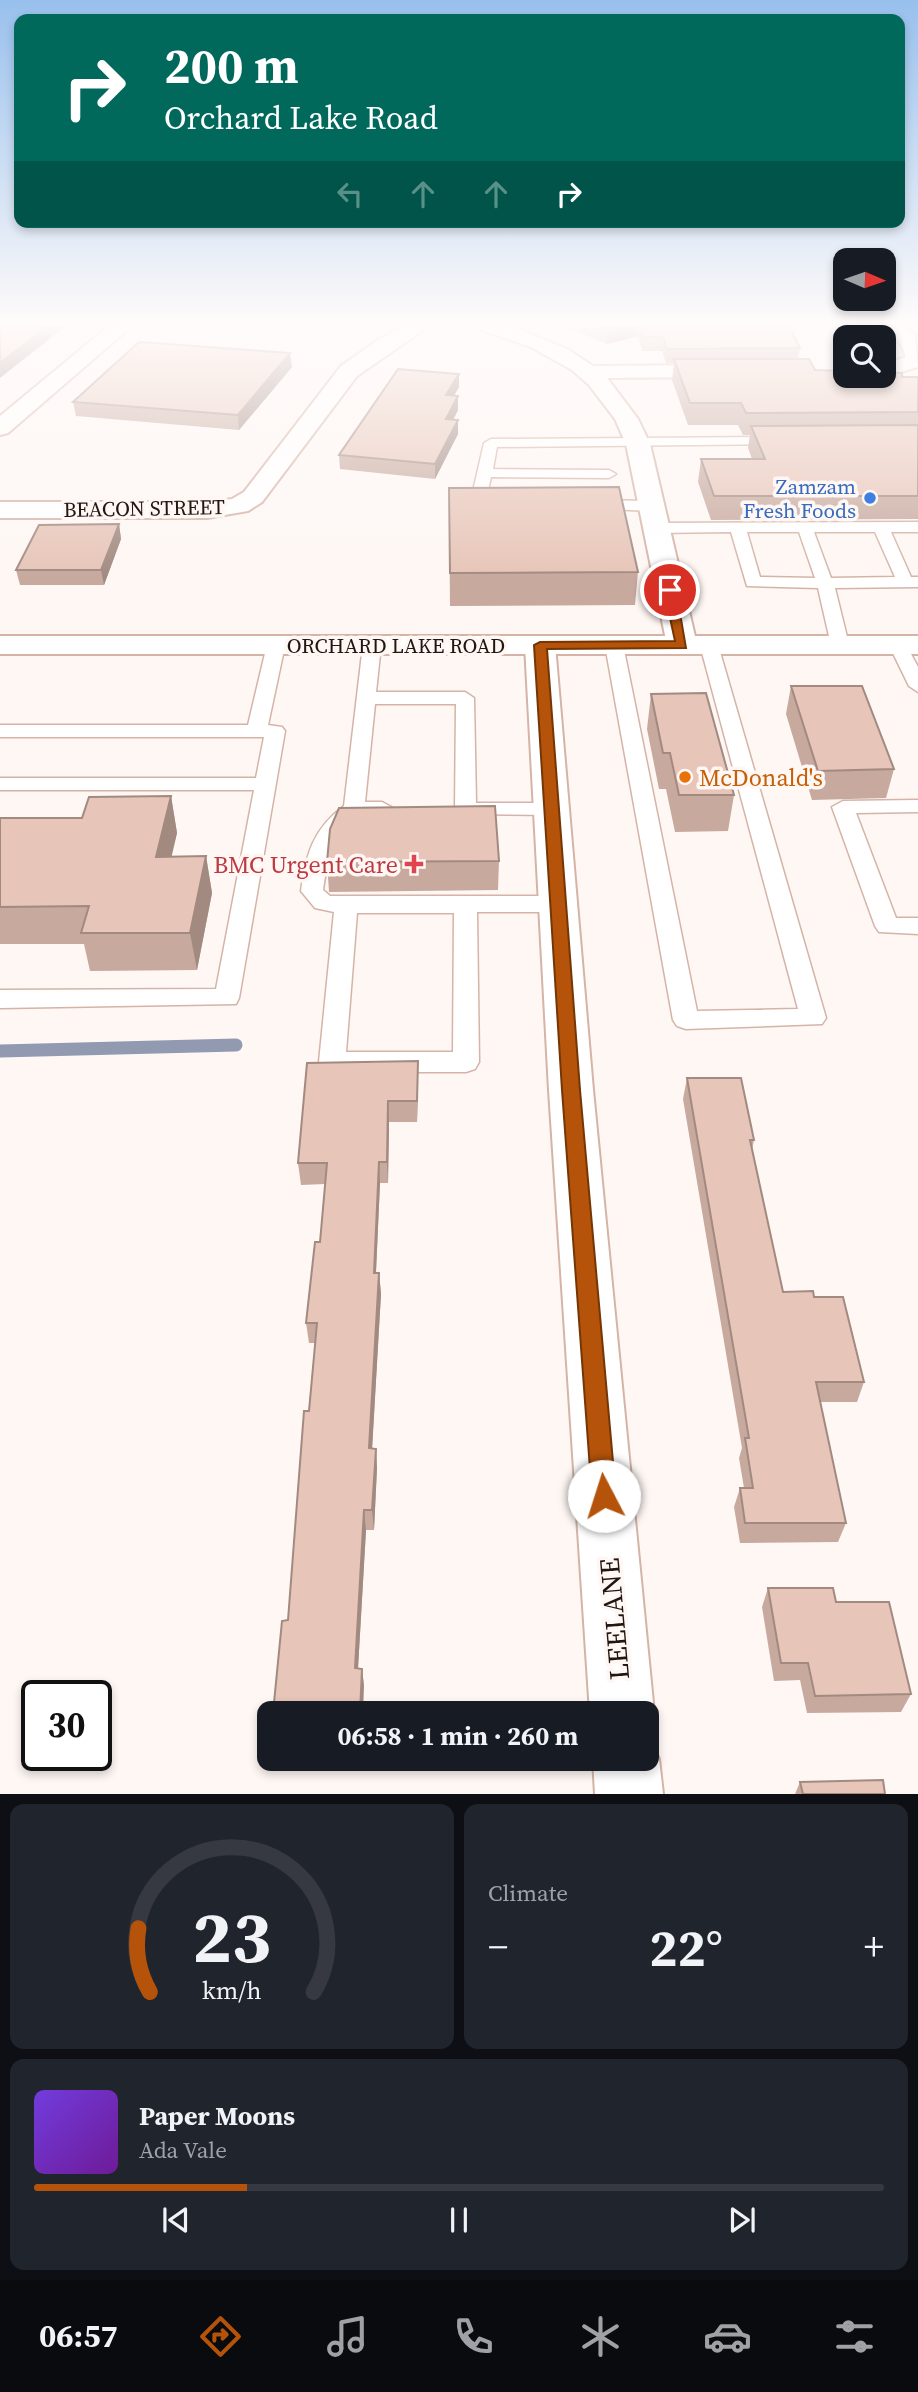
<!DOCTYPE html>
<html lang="en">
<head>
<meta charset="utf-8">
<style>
	body { margin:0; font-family:"Source Serif 4",serif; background:#20242c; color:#f1f3f6; height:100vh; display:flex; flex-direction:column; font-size:26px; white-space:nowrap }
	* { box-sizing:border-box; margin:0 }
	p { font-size:23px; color:#9ea1a6 }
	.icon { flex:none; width:38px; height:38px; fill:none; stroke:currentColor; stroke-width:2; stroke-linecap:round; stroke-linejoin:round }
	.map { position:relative; height:1794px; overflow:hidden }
	.details { display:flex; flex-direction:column; gap:10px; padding:10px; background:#0d0f14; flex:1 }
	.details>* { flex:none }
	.banner { position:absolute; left:14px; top:14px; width:891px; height:214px; border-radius:14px; box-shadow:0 4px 10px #0003; background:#00695c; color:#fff; overflow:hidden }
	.needle { width:46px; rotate:92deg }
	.controls { position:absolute; left:833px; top:248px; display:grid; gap:14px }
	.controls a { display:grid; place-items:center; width:63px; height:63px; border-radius:14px; background:#171b24; box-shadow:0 4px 10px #0003; font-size:35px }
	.speed { position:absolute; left:21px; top:1680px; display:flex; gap:14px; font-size:35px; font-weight:700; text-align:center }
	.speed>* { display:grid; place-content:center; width:91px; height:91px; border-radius:50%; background:#171b24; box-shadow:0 4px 10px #0003; line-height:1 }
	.speed .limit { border:4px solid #111; border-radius:10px; background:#fff; color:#111 }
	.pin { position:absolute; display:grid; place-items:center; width:60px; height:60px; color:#fff; margin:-30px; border:4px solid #fff; border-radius:50%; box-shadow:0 2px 7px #0007 }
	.me { position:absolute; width:77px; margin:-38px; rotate:355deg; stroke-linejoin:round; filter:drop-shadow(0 0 5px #0008) }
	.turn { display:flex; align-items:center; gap:24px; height:147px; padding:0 35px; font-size:32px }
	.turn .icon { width:91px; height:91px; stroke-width:2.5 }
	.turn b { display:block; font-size:49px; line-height:60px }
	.lanes { display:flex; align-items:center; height:66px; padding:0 35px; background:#0003; justify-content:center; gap:35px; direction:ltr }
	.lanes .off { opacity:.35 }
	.big { font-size:52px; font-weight:700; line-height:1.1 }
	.details .card { flex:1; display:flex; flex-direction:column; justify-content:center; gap:10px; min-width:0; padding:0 24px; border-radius:14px; background:#20242c }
	.details .dial { align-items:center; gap:0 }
	.dial svg { height:182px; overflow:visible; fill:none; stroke:#363941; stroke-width:7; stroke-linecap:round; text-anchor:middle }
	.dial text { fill:#f1f3f6; stroke:none }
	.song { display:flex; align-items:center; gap:21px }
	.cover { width:84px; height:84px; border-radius:10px; background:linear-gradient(135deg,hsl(260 70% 55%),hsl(280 70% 35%)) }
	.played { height:7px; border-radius:4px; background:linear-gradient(90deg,#b45309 25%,#363941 25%) }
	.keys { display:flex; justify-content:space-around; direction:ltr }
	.heat { display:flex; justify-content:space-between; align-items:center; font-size:38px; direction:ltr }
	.details .tiles { flex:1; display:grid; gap:10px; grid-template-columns:1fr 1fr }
	.card:last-child { grid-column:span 2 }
	.trip { position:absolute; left:257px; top:1701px; width:402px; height:70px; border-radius:14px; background:#171b24; box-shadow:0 4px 10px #0003; font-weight:700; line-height:70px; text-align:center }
	.tab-bar { display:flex; height:112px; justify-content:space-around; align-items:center; background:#090b0e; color:#9ea1a6 }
	.tab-bar .icon { width:49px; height:49px }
	.tab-bar .active { color:#b45309 }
	.tab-bar b { font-size:32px; color:#f1f3f6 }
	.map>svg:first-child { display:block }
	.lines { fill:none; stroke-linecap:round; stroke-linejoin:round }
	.stream { stroke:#919ab1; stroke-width:13 }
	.lane-casing { stroke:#d5b4a7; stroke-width:3 }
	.street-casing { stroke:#d5b4a7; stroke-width:4 }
	.secondary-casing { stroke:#d5b4a7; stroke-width:4 }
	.lane { fill:#fff; fill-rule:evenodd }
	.street { fill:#fff; fill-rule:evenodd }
	.secondary { fill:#fff; fill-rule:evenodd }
	.wall { fill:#c7a99e }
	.shaded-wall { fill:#a28a81 }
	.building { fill:#e7c5b8; stroke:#a28a81; stroke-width:2 }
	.route { fill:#b45309; stroke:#753606; stroke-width:2 }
	.shop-dot { fill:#3f7fe0; stroke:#fef7f4; stroke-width:2.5 }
	.food-dot { fill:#e8710a; stroke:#fef7f4; stroke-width:2.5 }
	.health-dot { fill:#e0444e; stroke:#fef7f4; stroke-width:2.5 }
	.labels { text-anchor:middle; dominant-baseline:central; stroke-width:7; stroke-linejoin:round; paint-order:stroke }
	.far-shop-label { font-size:21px; fill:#366cbe; stroke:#fef7f4; text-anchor:end }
	.far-street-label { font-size:21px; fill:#221611; stroke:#fef7f4 }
	.food-label { font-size:24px; fill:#c56008; stroke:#fef7f4; text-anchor:start }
	.health-label { font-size:24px; fill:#be3a42; stroke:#fef7f4; text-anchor:end }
	.near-street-label { font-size:28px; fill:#221611; stroke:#fef7f4 }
</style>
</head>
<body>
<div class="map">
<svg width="918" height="1794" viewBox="0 0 918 1794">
	<rect width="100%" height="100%" fill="#fef7f4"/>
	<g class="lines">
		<path class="stream" d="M0,1051L236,1045"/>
		<defs>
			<path id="lane" d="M780,437L785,438V444L497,447L493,469L609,470L616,474L609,478L491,477L486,500L496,502V508L478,509L470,504L484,443L491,439Z
				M592,500L651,501L659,506L651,511L587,508L584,505Z
				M918,522V532H891L911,577H918V587L835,588L849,645L840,650L831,645L818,588L747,586L731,532L656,533L648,528L656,523ZM747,532H799L815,578L760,577ZM814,532H875L895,577L831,578Z
				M276,640L285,645L268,725L282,727L285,731L239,998L236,1004L0,1008V990L216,989L254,790H0V778H256L264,737H0V725H248L267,645Z
				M372,640L381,645L376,692H465L474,698L476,803H553L564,809L553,815L459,814L455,809L456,704H375L365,802H382L393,808L382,814H359C332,836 328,856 323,890L330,896H559L567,899L570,904L567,909L559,912H477L479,1062L475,1069L466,1072H332L323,1069L319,1062L334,912L315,908L301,891C306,854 313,829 344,806L363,645ZM357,913H454L453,1052H346Z
				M614,640L623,645L697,1011L798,1009L700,645L709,640L718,645L826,1018L822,1024L686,1029L677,1026L673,1020L605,645Z
				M898,640L904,641L918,667V692L909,686L889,645Z
				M918,800V812L856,813L896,918H918V934L879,932L875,926L832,807L843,801Z"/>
			<path id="street" d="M109,326H132L8,433L0,435V416Z
				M403,326H429L357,376L262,502L248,511L207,518H0V502H207L232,499L244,492L341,366L378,340Z
				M478,326H510L521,330L567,349L593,366L724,365L735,371L724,377L607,378L638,419L650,444L697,645L693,651L682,654L671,651L667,645L626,444L615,419L589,385L572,370L531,347L481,330Z
				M879,326H904L915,335L918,367L884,377L879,376H884V364L906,357L901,344Z
				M540,636L551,639L555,645L593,1090L654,1713L648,1730V1713H590L549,1090L525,645L529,639Z
				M648,1735L659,1759L663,1794H595L593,1759H648Z"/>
			<path id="secondary" d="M0,636H918V654H0Z"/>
		</defs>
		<use href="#lane" class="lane-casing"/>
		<use href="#street" class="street-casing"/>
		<use href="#secondary" class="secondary-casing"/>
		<use href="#lane" class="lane"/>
		<use href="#street" class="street"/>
		<use href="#secondary" class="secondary"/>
	</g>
	<path class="wall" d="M564,326H789L800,348L798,359L815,370L918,377V519L711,520L698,482L701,459H752L748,448L750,435H743L738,425H688L672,380L674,363H666L662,351H642L638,336L607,344Z
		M292,367L239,430L76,416L73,402Z
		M459,387L454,396L458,410L453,420L458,434L435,479L340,469L339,455Z
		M449,488L638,572L635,605L450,606Z
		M119,524L121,539L104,585H20L16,570Z
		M791,686L894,769L886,798L812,800L786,714Z
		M651,694L734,795L728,831L675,832L666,789H659L647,729Z
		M171,796L177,833L171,856H206L212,893L197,970L90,971L84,944H0V818H82Z
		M499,861L498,890L329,892L327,862Z
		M307,1063L418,1083L417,1122H389L388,1183H380L376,1273H379L381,1294L372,1448L376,1449L377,1468L374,1530H366L358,1668L362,1669L364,1686L288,1620L315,1343H309L306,1323L320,1242L325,1184L301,1185L298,1163Z
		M687,1078L754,1140L752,1150L783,1292L814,1297L864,1382L857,1402H820L846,1523L838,1542L740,1543L734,1507L740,1488H744L739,1458L742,1448L683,1099Z
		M768,1588L836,1602L911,1694L901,1712L807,1713L800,1680L774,1681L762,1607Z
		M272,1759H361L360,1764H274Z
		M800,1782L803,1794H795Z"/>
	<path class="shaded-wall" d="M48,326H66L0,378V363Z
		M622,326H639L638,336L607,344L608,330Z
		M290,353L292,367L239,430L238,415Z
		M459,374V387L446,409V395Z
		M458,396V410L446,433V419Z
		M458,420V434L435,479V464Z
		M119,524L121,539L104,585L101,570Z
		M171,796L177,833L163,894L156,857Z
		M206,856L212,893L197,970L190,933Z
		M418,1061V1083L417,1122V1101Z
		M388,1101L389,1122L388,1183L387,1162Z
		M379,1162L380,1183L375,1293L374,1273Z
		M379,1273L381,1294L371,1468L369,1448Z
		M376,1449L377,1468L374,1530L372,1510Z
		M364,1510L366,1530L357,1686L355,1668Z
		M362,1669L364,1686L363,1713H360Z"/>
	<path class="building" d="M0,326H48L0,363Z
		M599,326H622L608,330Z
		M640,326H789L800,348L667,349L663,337H643Z
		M139,342L290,353L238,415L73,402Z
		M674,359H809L815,370L845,371V376H884V372L902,373V377H918V412L746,413L741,403H690Z
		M398,369L459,374L446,395L458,396L446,419L458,420L435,464L339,455Z
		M918,425V496H714L701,459H765L751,426Z
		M619,487L638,572L450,573L449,488Z
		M119,524L101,570H16L39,525Z
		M791,686H862L894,769L818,771Z
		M706,693L734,795H679L670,753H663L651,694Z
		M171,796L156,857L206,856L190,933H81L89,906L0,907V818H82L89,797Z
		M495,806L499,861L327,862L330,829L339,808Z
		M418,1061L417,1101H388L387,1162H379L374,1273H379L369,1448L376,1449L372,1510H364L355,1668L362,1669L360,1713H273L282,1621L288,1620L304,1411H309L317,1323H306L315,1242H320L327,1163H298L307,1063Z
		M687,1078H741L754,1140H750L783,1292L813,1291L814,1297H843L864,1382H816L846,1523H745L740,1488H753L745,1438H749Z
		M768,1588H833L836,1602H889L911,1694L815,1696L808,1663H781Z
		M883,1780L885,1794H803L800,1782Z"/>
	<linearGradient id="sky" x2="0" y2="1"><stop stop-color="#98c0ed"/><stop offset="0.56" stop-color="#fffbfa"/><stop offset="1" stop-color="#fffbfa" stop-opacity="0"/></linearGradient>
	<rect width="918" height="578" fill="url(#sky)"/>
	<path class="route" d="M670,586L676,590L686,648L547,649L580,1090L616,1496L613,1505L604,1508L596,1505L592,1496L562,1090L534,645L540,642L675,641L664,590Z"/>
	<circle class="shop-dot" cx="870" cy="498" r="7"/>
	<circle class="food-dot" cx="685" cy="777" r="7"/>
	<path class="health-dot" d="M410.5 853.5h7v7h7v7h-7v7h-7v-7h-7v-7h7z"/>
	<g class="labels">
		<g class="far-shop-label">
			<text x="856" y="486">Zamzam<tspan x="856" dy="24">Fresh Foods</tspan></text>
		</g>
		<g class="far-street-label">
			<text transform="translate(144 508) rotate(-1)">BEACON STREET</text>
			<text x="396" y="645">ORCHARD LAKE ROAD</text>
		</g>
		<g class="food-label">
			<text x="699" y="777">McDonald's</text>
		</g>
		<g class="health-label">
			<text x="398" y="864">BMC Urgent Care</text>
		</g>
		<g class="near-street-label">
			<text transform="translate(614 1619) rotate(-95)">LEELANE</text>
		</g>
	</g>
</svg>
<div class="controls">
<a><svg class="needle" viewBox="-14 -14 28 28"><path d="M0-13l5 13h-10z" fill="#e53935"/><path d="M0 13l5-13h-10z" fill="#9ea1a6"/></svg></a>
<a><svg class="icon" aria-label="search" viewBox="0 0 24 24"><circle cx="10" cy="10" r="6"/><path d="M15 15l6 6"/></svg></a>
</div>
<div class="speed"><div class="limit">30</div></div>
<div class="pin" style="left:670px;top:590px;background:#d93025"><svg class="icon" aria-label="arrive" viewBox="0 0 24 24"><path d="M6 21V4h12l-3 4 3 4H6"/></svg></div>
<svg class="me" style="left:604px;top:1496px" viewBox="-20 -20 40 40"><circle r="19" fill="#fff"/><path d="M0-13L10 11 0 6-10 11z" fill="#b45309"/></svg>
<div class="trip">06:58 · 1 min · 260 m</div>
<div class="banner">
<div class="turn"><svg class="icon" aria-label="right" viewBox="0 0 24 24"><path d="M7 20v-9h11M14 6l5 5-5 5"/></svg><div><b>200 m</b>Orchard Lake Road</div></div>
<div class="lanes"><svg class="icon off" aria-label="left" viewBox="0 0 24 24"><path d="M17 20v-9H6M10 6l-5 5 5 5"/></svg><svg class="icon off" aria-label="ahead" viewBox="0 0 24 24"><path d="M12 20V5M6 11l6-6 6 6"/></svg><svg class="icon off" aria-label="ahead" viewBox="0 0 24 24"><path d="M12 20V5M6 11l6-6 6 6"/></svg><svg class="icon" aria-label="right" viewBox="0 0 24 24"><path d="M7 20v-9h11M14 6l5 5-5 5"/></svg></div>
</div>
</div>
<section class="details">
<div class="tiles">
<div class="card dial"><svg viewBox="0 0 100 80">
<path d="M14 69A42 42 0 1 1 86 69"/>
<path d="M14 69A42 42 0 0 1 9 41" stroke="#b45309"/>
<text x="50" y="56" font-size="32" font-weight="700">23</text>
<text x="50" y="72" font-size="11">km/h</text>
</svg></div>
<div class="card"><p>Climate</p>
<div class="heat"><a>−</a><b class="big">22°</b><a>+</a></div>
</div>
<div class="card">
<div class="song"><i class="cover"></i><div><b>Paper Moons</b><p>Ada Vale</p></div></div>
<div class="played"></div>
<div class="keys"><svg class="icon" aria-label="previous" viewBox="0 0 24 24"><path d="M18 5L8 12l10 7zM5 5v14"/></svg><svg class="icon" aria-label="pause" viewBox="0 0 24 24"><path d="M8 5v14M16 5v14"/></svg><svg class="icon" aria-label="next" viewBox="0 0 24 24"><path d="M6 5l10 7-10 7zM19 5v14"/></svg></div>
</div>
</div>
</section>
<nav class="tab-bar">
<b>06:57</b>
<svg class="icon active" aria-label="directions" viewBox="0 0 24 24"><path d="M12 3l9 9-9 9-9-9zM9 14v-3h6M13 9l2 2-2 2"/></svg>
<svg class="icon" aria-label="music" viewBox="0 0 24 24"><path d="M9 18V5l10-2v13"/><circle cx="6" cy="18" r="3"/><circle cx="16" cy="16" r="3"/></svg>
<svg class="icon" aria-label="phone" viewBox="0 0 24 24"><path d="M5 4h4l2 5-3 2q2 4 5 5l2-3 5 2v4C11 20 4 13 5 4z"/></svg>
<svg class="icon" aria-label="climate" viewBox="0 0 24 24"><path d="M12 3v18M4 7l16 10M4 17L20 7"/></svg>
<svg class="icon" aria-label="car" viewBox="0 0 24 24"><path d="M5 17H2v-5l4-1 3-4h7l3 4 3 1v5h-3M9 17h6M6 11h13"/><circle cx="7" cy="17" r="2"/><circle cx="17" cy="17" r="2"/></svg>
<svg class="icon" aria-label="filters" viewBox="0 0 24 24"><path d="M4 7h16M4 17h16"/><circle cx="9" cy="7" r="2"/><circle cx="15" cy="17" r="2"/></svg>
</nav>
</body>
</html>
